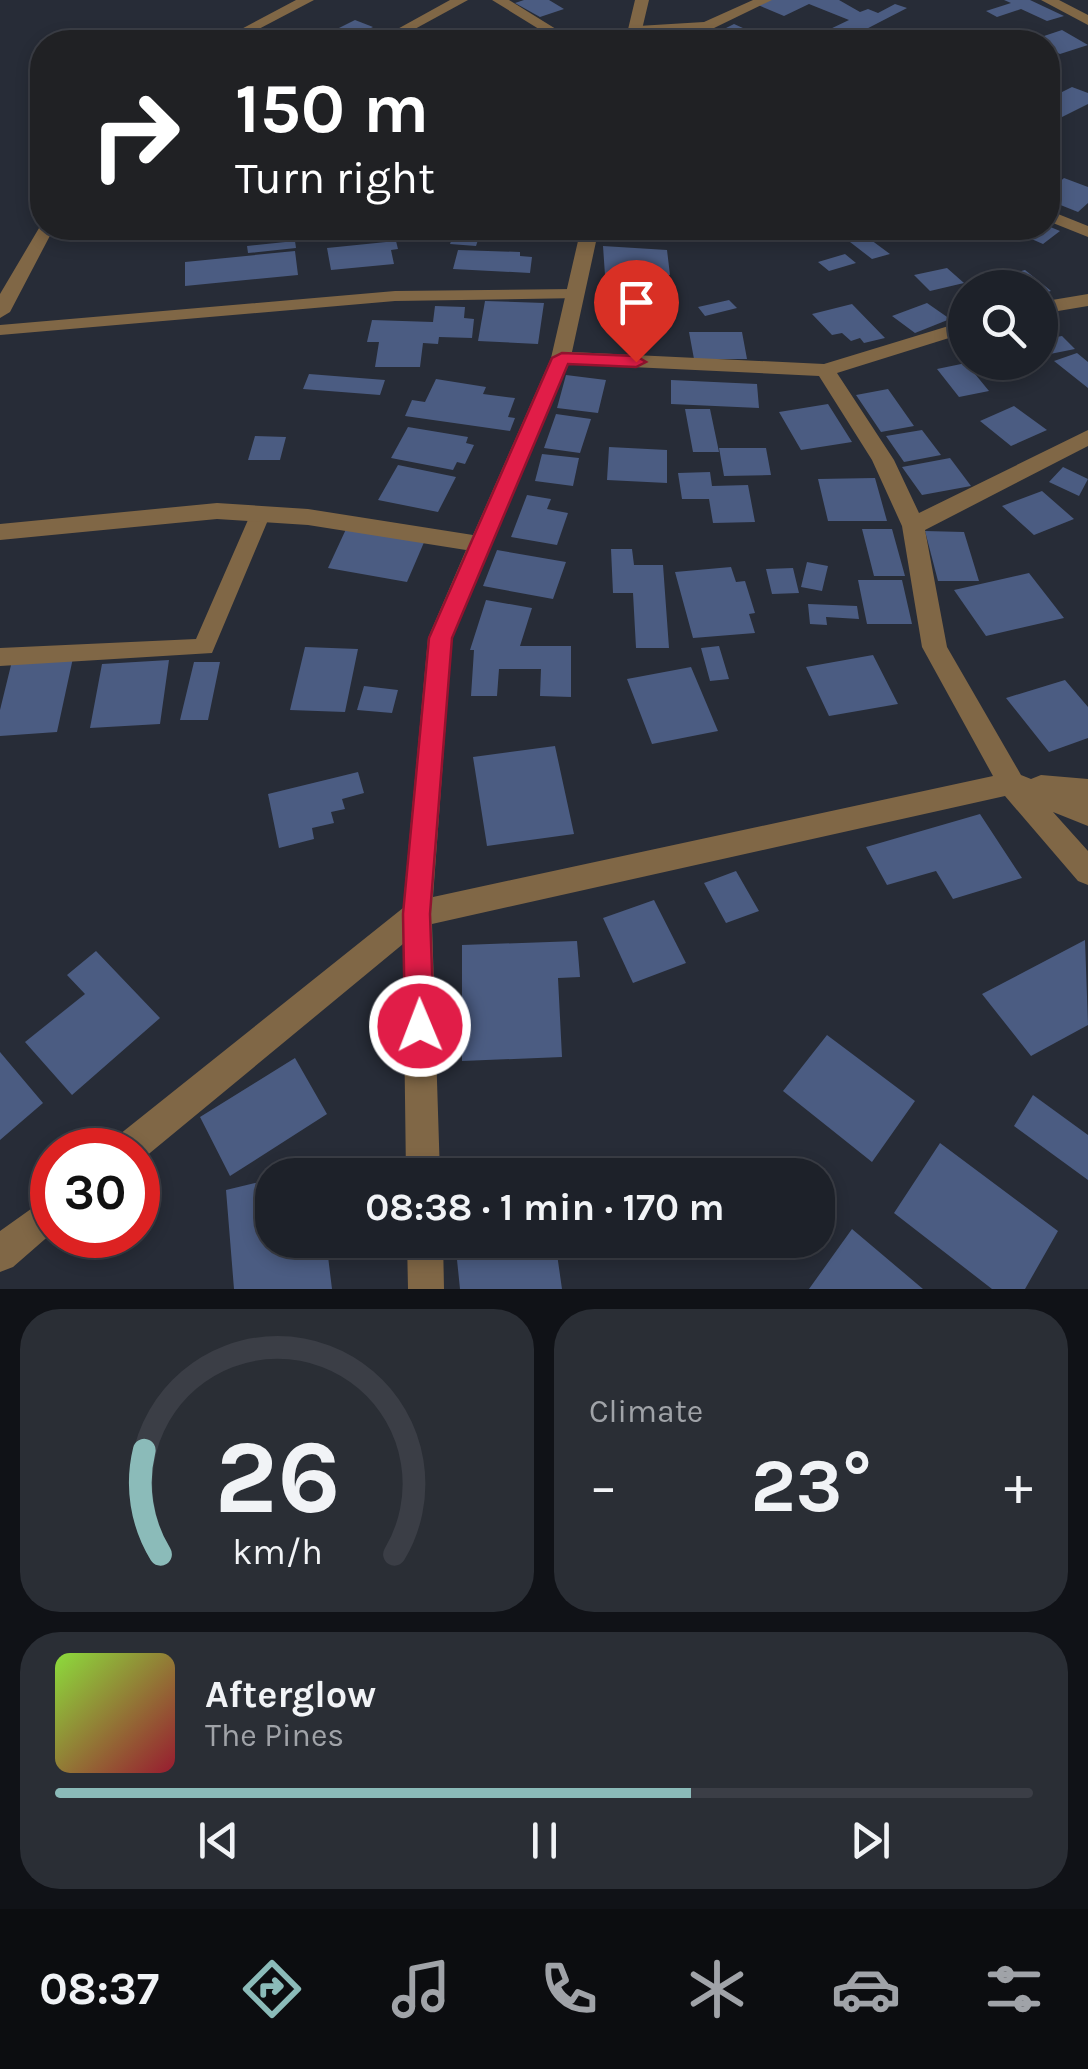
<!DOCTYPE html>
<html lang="en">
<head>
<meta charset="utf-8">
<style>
	body { margin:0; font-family:Karla,sans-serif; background:#2a2e35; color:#f1f3f6; height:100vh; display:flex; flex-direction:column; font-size:38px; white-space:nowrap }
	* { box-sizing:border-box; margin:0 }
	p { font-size:32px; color:#a0a3a8 }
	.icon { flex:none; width:55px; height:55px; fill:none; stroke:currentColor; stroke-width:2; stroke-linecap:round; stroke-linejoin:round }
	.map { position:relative; height:1289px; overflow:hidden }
	.details { display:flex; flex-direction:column; gap:20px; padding:20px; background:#101217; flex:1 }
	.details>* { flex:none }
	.top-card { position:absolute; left:30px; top:30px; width:1030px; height:210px; border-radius:40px; box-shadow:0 5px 15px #0003,0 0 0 2px #3b3e46; background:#202124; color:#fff; overflow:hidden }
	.fabs { position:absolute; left:948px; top:270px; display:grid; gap:20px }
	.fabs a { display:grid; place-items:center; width:110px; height:110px; border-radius:50%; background:#1d2129; box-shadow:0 5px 15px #0003,0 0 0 2px #3b3e46; font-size:50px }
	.speed { position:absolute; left:30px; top:1128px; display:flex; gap:20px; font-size:50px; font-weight:700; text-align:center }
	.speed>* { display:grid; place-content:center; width:130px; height:130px; border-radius:50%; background:#1d2129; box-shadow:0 5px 15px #0003,0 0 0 2px #3b3e46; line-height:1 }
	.speed .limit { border:15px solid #d22; background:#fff; color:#111 }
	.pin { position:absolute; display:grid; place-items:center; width:85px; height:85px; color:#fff; margin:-102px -42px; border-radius:50% 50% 50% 0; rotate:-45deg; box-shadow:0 0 10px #0007 }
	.pin .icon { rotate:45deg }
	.me { position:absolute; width:110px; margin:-55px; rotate:359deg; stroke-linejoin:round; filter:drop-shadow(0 0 8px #0008) }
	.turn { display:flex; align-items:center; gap:35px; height:210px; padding:0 40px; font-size:45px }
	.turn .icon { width:130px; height:130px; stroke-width:2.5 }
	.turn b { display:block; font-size:70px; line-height:85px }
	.big { font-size:75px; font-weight:700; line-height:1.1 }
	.details .card { flex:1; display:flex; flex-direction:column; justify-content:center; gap:15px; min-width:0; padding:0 35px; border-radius:40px; background:#2a2e35 }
	.details .dial { align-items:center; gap:0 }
	.dial svg { height:260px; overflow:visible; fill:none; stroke:#3b3e46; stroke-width:7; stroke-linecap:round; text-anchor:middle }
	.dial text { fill:#f1f3f6; stroke:none }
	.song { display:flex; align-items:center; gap:30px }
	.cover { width:120px; height:120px; border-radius:15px; background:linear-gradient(135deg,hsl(90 70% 55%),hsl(350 70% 35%)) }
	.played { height:10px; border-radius:5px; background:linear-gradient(90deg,#8bbbb9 65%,#3b3e46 65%) }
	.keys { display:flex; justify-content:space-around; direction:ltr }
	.heat { display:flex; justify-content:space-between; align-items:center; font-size:55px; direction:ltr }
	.details .tiles { flex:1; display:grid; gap:20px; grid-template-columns:1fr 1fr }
	.card:last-child { grid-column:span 2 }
	.trip { position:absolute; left:255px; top:1158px; width:580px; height:100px; border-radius:40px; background:#1d2129; box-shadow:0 5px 15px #0003,0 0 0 2px #3b3e46; font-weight:700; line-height:100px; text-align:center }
	.tabs { display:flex; height:160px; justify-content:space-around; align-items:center; background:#0c0d10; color:#a0a3a8 }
	.tabs .icon { width:70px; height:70px }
	.tabs .on { color:#8bbbb9 }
	.tabs b { font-size:45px; color:#f1f3f6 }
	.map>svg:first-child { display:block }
	.building { fill:#4b5c82 }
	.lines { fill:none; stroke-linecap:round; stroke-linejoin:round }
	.service { fill:#806746; fill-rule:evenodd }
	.minor { fill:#806746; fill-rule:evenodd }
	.tertiary { fill:#806746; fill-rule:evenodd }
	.route { fill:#e11d48; stroke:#92132f; stroke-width:2.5 }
</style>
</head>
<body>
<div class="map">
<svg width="1088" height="1289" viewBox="0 0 1088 1289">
	<rect width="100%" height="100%" fill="#272c37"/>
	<path class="building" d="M524,0H549L564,9L540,17L515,3Z
		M769,0H839L860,12L868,9L878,13L895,4L907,8L847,39L826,31L849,20L809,4L784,16L758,5Z
		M1004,0H1030L1064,16L1047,21L1021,9L997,17L986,11L1011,3Z
		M355,20L373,27L343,42L323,36Z
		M734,24L763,37L752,42L704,39Z
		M256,28L281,34L273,39L280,42L238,40Z
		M1062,30L1088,45L1060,54L1048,48V42L1032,40Z
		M1072,87L1088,93V104L1048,124V99Z
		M1064,178L1088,187V203L1078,212L1048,200V192Z
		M1048,226L1060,231L1043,244L1011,230Z
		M456,228H482L476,246L450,244Z
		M867,237L890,254L872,259L850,242Z
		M295,241L296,248L248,253L247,246Z
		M396,241L398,249L391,250L394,264L331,270L327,248Z
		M603,246L667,250L670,275H605Z
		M458,250L520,252V256L532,257L530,273L453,269Z
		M295,251L298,275L185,286V262Z
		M845,254L856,263L829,271L818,262Z
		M947,268L964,283L930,291L914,275Z
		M1025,270L1040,282L1051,291L1040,294V288H1018L1004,276Z
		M637,286L644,312L612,314L606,288Z
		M729,300L737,308L705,316L698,307Z
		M485,301L544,303L538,344L478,341Z
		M927,303L950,319L915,333L892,316Z
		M852,304L885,338L864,343L860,338L851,341L842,333L832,335L812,314Z
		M435,306L465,307L464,318L474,319L472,338L439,337L438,344L423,343L420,367H375L379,342H367L372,320L433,322Z
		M689,332H742L747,359H694Z
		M1062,336L1075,349L1040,356V340Z
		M1077,353L1088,362V388L1054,361Z
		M966,363L989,391L959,397L937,369Z
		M309,374L385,380L380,395L303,389Z
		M566,375L606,380L598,413L557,408Z
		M436,379L486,387L483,394L515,398L508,417L515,418L510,431L405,416L412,400L425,402Z
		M671,380L757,384L759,408L671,404Z
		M888,389L914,426L881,432L856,395Z
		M828,404L852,442L801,450L779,412Z
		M1014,406L1047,430L1011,446L980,421Z
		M685,409H710L719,452H693Z
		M556,414L591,419L580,453L544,448Z
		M408,427L468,437L466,443L474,445L465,464L457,462L453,470L391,458Z
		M922,430L941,455L904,462L886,436Z
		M255,436L286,437L280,460H248Z
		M609,447L667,450V483L607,480Z
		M719,448H766L771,475L724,476Z
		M542,454L579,458L573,486L535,481Z
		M950,458L971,486L922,495L902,467Z
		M398,465L456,477L438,512L378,500Z
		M1063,467L1088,479L1079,496L1049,482Z
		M710,472L712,486L748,485L755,522L713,523L709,499H682L678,473Z
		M875,478L887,521H828L818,479Z
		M1042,491L1074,519L1034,535L1002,506Z
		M527,495L551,499L547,509L568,513L557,545L511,537Z
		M347,527L425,540L407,582L328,568Z
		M862,529H892L905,576H874Z
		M925,531L964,532L979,581H938Z
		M611,549H632L634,565H663L669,648H636L633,593H613Z
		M497,550L566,562L553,599L483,586Z
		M807,562L828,566L822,591L801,587Z
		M731,567L736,582L745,581L755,613L749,614L755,633L693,638L675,572Z
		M793,568L799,593L772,594L766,569Z
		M1029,573L1064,618L986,636L954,590Z
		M858,580H902L912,624H867Z
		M486,600L532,608L520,646H571V697L540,696L541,669H499L497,696H471L474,650H470Z
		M808,604L857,606L859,619L826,617L827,625L810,624Z
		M719,646L729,679L710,681L701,648Z
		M305,647L358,649L345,712L290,710Z
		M873,655L898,704L829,716L806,667Z
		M73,658L57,732L0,736V710L12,661Z
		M169,660L160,724L90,728L102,664Z
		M194,662H220L208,720H180Z
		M691,667L718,731L652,744L627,679Z
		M1065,680L1088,707V738L1049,752L1006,698Z
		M364,686L398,690L392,713L357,710Z
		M555,746L574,834L487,846L473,757Z
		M358,772L364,793L342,799L345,809L331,812L334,823L312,828L314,839L279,848L268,794Z
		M980,814L1022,878L953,899L936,871L887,885L866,847Z
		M736,871L759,911L726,923L704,883Z
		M654,900L686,963L633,983L603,918Z
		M1085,940L1088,1025L1031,1056L982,994Z
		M577,941L580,977L558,978L562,1057L462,1061V945Z
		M96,951L160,1018L72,1095L25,1042L85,994L67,975Z
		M827,1035L915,1101L872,1162L783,1091Z
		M0,1052L43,1103L0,1140Z
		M295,1058L327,1114L230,1176L200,1117Z
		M1033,1095L1088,1135V1180L1014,1126Z
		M940,1143L1058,1231L1025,1289H992L894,1213Z
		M272,1179V1240H326L332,1289H234L226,1190Z
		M852,1229L923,1289H809Z
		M455,1240H555L562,1289H460Z"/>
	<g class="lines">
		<path class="service" d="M575,289L584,294L581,298L395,301L0,335V325L395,291Z
			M261,506L271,513L212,653L0,666V648L196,639L251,513Z"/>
		<path class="minor" d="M296,0H314L234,42H217Z
			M450,0H468L391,42H374Z
			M492,0H509L577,42H560Z
			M753,0H772L712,29L638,34L631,30L638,26L704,22Z
			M1041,0H1059L1088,15V25Z
			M42,223V228H54L10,312L0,318V294Z
			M581,228H599L572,352L824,364L965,321V333L837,373L894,460L919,513L1088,430V446L925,530L947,647L1021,775L1031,779L1041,775L1088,779V826L1053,812L1088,851V885L1078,881L1005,796L432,924L440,1175H406L403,944L139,1162L138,1150H110L115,1138L403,908L428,638L466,550L308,525L217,519L0,540V524L217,503L308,509L473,535L551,358ZM568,364L819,376L872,460L902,526L922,647L993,776L433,897L452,638Z
			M1088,294V306L1040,314V302Z
			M52,1194V1233L13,1267L0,1272V1231Z
			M407,1240H443L444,1289H408Z"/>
		<path class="tertiary" d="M635,0H649L639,42H625Z
			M1048,210L1088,226V237L1048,221Z"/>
	</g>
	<path class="route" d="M562,353L636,356L646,362L636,367L568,364L452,638L430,914L434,1026L430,1035L420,1039L409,1035L405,1026L403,914L429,638L552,358Z"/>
</svg>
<div class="fabs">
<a><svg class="icon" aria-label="search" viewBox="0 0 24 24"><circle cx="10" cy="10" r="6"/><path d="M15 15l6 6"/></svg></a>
</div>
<div class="speed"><div class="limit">30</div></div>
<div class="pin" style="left:636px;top:362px;background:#d93025"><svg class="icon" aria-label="arrive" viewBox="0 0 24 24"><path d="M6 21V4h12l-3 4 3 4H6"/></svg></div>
<svg class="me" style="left:420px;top:1026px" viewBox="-20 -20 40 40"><circle r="17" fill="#e11d48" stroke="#fff" stroke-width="3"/><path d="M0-11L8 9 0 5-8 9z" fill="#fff"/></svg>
<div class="trip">08:38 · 1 min · 170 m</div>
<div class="top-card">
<div class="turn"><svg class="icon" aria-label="right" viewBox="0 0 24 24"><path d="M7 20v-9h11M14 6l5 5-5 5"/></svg><div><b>150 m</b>Turn right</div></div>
</div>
</div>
<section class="details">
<div class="tiles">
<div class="card dial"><svg viewBox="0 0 100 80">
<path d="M14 69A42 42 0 1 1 86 69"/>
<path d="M14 69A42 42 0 0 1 9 37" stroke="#8bbbb9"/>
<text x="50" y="56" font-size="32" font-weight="700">26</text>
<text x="50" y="72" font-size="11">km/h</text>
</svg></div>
<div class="card"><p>Climate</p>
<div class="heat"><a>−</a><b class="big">23°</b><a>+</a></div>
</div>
<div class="card">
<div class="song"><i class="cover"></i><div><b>Afterglow</b><p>The Pines</p></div></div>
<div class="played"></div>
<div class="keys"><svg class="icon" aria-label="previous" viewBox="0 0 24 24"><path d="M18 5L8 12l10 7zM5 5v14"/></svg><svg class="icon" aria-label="pause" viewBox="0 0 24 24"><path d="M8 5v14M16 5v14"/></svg><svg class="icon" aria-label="next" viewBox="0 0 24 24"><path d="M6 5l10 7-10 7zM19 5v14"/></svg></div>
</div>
</div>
</section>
<nav class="tabs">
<b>08:37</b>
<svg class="icon on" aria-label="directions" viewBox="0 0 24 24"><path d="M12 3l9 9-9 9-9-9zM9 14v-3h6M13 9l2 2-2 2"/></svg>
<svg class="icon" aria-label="music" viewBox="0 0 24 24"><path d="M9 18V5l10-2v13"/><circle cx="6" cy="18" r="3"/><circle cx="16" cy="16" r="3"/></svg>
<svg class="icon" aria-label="phone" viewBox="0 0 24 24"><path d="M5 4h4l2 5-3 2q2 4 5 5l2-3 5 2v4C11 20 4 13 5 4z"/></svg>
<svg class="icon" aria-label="climate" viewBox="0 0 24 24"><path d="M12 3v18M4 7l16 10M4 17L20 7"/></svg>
<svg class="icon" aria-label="car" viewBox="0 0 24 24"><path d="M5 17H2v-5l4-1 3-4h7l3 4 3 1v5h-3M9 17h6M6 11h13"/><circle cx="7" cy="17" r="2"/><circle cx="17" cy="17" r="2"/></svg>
<svg class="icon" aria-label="filters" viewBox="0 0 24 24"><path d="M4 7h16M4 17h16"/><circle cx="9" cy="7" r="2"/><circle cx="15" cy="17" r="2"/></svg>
</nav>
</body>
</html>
